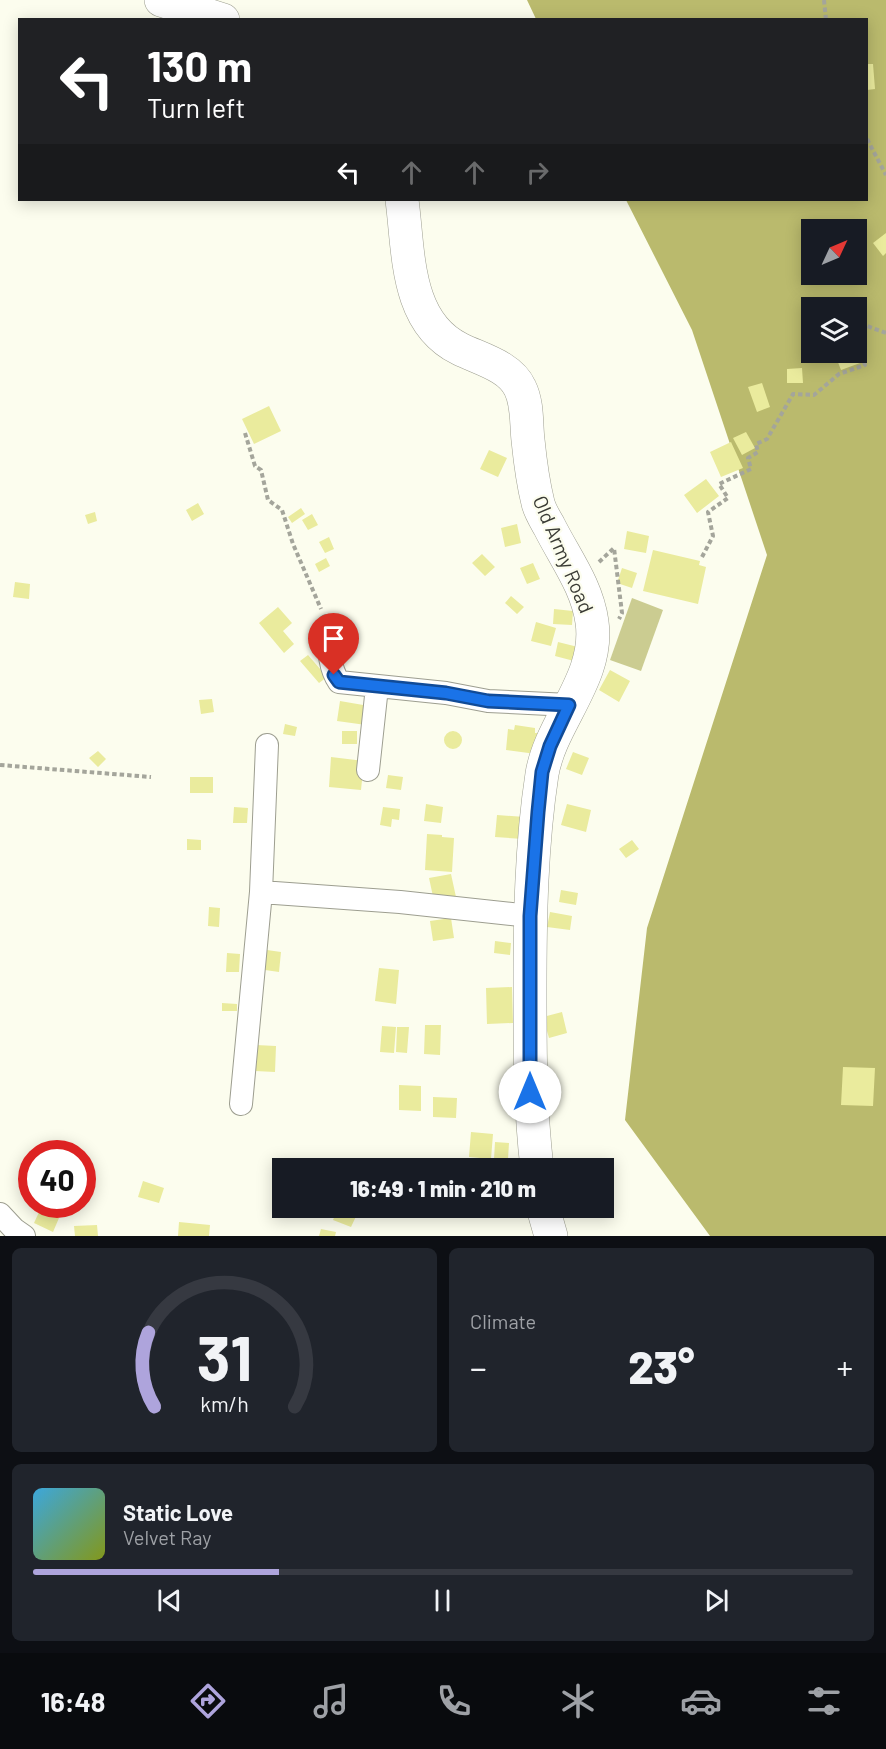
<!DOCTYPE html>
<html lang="en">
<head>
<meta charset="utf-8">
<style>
	body { margin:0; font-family:Barlow,sans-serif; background:#20242c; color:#f1f3f6; height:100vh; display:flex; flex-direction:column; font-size:22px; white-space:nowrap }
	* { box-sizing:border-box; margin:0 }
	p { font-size:20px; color:#9ea1a6 }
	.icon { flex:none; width:33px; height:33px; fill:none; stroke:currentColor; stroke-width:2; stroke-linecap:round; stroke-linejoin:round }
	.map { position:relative; height:1236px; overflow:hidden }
	.side { display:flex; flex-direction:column; gap:12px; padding:12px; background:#0d0f14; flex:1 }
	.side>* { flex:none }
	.guide { position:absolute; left:18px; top:18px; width:850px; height:183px; border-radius:0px; box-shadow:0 3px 15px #0003; background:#202124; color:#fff; overflow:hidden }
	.needle { width:39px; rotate:46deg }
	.controls { position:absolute; left:801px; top:219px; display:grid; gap:12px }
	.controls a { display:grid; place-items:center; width:66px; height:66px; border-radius:0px; background:#171b24; box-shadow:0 3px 15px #0003; font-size:30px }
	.speed { position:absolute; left:18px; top:1140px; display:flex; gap:12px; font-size:30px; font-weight:700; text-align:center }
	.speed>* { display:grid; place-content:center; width:78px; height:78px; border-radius:50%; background:#171b24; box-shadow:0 3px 15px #0003; line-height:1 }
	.speed .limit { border:9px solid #d22; background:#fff; color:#111 }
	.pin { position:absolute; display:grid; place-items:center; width:51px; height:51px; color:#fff; margin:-62px -26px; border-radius:50% 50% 50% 0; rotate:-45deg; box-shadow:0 0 6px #0007 }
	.pin .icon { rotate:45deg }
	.me { position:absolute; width:66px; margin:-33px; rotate:0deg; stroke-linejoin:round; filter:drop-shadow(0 0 4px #0008) }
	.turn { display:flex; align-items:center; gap:21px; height:126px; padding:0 30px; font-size:27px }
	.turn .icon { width:78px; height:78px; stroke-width:2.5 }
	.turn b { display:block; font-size:42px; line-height:51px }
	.lanes { display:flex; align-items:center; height:57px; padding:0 30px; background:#0003; justify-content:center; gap:30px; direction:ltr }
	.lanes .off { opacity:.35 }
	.big { font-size:45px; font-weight:800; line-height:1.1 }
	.side .widget { flex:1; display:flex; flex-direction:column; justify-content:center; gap:9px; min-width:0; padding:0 21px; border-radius:9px; background:#20242c }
	.side .dial { align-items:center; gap:0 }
	.dial svg { height:156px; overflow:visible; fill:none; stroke:#363941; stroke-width:7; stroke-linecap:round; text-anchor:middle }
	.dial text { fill:#f1f3f6; stroke:none }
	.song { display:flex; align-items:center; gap:18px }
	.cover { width:72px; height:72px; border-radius:9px; background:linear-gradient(135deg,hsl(200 70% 55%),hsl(70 70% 35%)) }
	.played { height:6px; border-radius:3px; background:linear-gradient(90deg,#aea4dc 30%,#363941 30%) }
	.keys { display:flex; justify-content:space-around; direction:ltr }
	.heat { display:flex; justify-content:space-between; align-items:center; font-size:33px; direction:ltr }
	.side .tiles { flex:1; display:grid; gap:12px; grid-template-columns:1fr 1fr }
	.widget:last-child { grid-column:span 2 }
	.trip { position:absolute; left:272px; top:1158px; width:342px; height:60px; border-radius:0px; background:#171b24; box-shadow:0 3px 15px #0003; font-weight:800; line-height:60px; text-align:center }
	.tabs { display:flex; height:96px; justify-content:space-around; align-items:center; background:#090b0e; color:#9ea1a6 }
	.tabs .icon { width:42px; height:42px }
	.tabs .selected { color:#aea4dc }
	.tabs b { font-size:27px; color:#f1f3f6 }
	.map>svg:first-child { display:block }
	.green { fill:#cbcc91 }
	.forest { fill:#baba6d; fill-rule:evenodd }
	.building { fill:#eaeb9d }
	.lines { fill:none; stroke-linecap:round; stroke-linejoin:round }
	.street-casing { stroke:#9d9e90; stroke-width:24 }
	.secondary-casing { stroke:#9d9e90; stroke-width:34 }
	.path { stroke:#a4a59b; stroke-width:4; stroke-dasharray:4.5 3; stroke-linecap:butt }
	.street { stroke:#fff; stroke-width:22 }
	.secondary { stroke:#fff; stroke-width:33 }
	.route-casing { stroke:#114b97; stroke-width:15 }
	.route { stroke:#1a73e8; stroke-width:10 }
	.labels { text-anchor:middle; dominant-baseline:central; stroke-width:4.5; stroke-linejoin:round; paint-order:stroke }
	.street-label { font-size:20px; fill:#3a3b35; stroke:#fcfdee }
</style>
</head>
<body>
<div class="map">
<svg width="886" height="1236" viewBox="0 0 886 1236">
	<rect width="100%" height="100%" fill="#fcfdee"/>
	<path class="green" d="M632,598L663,610L641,671L610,660Z"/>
	<path class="forest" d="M527,0H886V1236H710L625,1120L647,928L767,555L692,330L626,200H867V20L536,19ZM812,230H856V274H812ZM812,308H856V352H812Z"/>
	<path class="building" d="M867,64H873L875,89L867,90Z
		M886,233V253L883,256L873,243Z
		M834,352H856L860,363L841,370Z
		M802,368L803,383H787V369Z
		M762,383L770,407L757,412L748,387Z
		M269,406L281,431L254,444L242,419Z
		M746,432L755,448L742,455L733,438Z
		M731,442L743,468L721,477L710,452Z
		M489,450L507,458L498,477L480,469Z
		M706,479L719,496L697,513L684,495Z
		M198,503L204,514L192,521L186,510Z
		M301,508L305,514L292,523L288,517Z
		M95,512L97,521L88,524L85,515Z
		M312,514L318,525L308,530L302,520Z
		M517,524L521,543L505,547L501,528Z
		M627,531L649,536L646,553L624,549Z
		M329,537L334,549L325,553L319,542Z
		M653,550L700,561L699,565L706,567L698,604L643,591Z
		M482,554L495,567L485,576L472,563Z
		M326,558L330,566L319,572L315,564Z
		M533,563L540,579L527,584L520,568Z
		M622,568L637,573L632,588L617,583Z
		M15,582L30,584L29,599L13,597Z
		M511,596L524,607L517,614L505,603Z
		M278,607L292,623L283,631L294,644L284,653L259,623Z
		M554,609L573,611L572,625L553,624Z
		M536,622L556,628L551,646L531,641Z
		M558,642L578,647L574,661L555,656Z
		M308,655L327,677L319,683L300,661Z
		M610,670L630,681L619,702L599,690Z
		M212,699L214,712L201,714L199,700Z
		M340,701L369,706L366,725L337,721Z
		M285,724L297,727L295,736L283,734Z
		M515,725L535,728V733H539L536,754L506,750L508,729L514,730Z
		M444 740a9 9 0 1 1 18 0a9 9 0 1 1-18 0Z
		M342,731H357V744H342Z
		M98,751L106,759L98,767L89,758Z
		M573,752L589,758L582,775L566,769Z
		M331,757L364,761L361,790L329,787Z
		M388,775L403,777L401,790L386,788Z
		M190,777H213V793H190Z
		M426,804L443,807L441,823L424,821Z
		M567,804L591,810L586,832L561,825Z
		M234,807L248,808L247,823H233Z
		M383,807L400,809L399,820L392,819L391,827L380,825Z
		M497,815L525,817L523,839L495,837Z
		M427,834L442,835V837L454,838L452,872L425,870Z
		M187,839L201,840V850H187Z
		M632,840L639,849L626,858L619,849Z
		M451,874L456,897L434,901L429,878Z
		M561,890L578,893L576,905L559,902Z
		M209,907L220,908L219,927L208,926Z
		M550,912L572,916L570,930L547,927Z
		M451,918L454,938L433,941L430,921Z
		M495,941L511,943L510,955L494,953Z
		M267,950L281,952L279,972L265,970Z
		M227,953L240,954L239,972H226Z
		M379,968L399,970L396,1004L375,1001Z
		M512,987L513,1023L487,1024L486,988Z
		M222,1003L237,1004V1011H222Z
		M562,1012L567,1033L549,1038L543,1017Z
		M425,1025H441L440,1055L424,1054Z
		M382,1026L396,1027L394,1053L380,1052Z
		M397,1027H409L407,1053L396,1052Z
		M256,1045L276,1046L275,1072L255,1071Z
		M843,1067L875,1068L873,1106L841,1105Z
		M399,1085L421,1086V1111L399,1110Z
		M433,1097L457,1098L456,1118L433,1117Z
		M471,1132L493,1134L491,1159L469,1157Z
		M495,1142L509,1143L508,1159H494Z
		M143,1181L164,1188L159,1203L138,1197Z
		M338,1208H360L351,1227L333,1220Z
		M566,1208H589V1210L567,1214Z
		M40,1210L59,1218L53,1232L34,1223Z
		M179,1222L210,1225L209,1236H178Z
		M97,1225L98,1236H75L74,1226Z
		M321,1229L336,1232L335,1236H319Z"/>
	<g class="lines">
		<defs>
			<path id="street" d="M328,626C329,645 328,666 339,682L446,693L488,701L569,705
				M368,770L377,687
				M261,892L400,902L530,916
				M241,1104L261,892L267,745
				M0,1214L14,1229L24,1236"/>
			<path id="secondary" d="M161,0L223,20
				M402,200C409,252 405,322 460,349C480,359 510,366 520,388C528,404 526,423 528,440C530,460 533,483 538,503C540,511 545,519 549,526C565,558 587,586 592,622C600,678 551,721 542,774C531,846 530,918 530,990C530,1050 530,1109 537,1168
				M543,1208L551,1236"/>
		</defs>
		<use href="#street" class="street-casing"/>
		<use href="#secondary" class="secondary-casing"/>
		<path class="path" d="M824,0L826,20
			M867,139L886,175
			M245,433L255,466L261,470L268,500L282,510L293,544L321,609
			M702,557L713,536L708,512L728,498L719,484L751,469L748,458L758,452L756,444L767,439L793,394L814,395L839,374L865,365L857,343L867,326L886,333
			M599,562L614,548L622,613L619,619
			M0,765L151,777"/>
		<use href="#street" class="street"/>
		<use href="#secondary" class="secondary"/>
	</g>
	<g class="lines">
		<defs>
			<path id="route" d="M334,675L339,682L446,693L488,701L569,705L550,746L542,772L538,812L530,916V1092"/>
		</defs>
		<use href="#route" class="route-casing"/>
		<use href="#route" class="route"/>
	</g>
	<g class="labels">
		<g class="street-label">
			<text transform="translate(564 554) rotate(67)">Old Army Road</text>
		</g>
	</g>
</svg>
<div class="controls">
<a><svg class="needle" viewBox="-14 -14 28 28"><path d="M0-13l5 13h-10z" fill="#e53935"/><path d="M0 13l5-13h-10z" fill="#9ea1a6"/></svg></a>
<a><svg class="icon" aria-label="layers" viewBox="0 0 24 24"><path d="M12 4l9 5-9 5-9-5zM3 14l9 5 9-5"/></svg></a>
</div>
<div class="speed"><div class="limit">40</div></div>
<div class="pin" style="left:334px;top:675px;background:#d93025"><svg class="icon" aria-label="arrive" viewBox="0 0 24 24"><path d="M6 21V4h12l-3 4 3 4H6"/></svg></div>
<svg class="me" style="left:530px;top:1092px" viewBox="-20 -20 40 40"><circle r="19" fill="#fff"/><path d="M0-13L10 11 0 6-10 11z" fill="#1a73e8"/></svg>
<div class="trip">16:49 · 1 min · 210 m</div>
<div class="guide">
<div class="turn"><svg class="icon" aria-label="left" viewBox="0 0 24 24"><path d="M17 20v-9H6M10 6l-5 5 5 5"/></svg><div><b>130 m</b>Turn left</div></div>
<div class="lanes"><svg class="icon" aria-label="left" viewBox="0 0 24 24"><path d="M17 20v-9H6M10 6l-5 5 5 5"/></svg><svg class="icon off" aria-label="ahead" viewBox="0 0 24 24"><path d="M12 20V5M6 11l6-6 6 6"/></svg><svg class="icon off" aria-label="ahead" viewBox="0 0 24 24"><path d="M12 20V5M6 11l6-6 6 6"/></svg><svg class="icon off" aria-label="right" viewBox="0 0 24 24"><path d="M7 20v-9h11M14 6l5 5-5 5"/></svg></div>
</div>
</div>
<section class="side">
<div class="tiles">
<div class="widget dial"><svg viewBox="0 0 100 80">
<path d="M14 69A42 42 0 1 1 86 69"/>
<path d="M14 69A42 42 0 0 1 11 31" stroke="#aea4dc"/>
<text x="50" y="56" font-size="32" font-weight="700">31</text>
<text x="50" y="72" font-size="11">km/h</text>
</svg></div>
<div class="widget"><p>Climate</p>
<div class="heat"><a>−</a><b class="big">23°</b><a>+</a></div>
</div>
<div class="widget">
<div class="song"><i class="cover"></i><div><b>Static Love</b><p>Velvet Ray</p></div></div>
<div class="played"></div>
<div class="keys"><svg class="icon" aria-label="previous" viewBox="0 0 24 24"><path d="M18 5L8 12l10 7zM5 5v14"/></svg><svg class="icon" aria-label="pause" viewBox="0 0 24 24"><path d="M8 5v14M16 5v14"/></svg><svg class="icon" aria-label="next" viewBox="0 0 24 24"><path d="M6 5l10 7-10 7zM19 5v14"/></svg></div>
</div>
</div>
</section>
<nav class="tabs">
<b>16:48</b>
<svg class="icon selected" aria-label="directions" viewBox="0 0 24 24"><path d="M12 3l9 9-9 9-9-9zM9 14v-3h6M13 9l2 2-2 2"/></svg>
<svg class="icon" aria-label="music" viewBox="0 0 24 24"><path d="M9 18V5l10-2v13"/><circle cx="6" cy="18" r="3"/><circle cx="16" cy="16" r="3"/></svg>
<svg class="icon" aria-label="phone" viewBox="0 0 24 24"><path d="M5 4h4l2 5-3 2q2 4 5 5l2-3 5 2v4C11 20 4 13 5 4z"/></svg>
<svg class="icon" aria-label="climate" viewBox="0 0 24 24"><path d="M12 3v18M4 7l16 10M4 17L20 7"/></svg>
<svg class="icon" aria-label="car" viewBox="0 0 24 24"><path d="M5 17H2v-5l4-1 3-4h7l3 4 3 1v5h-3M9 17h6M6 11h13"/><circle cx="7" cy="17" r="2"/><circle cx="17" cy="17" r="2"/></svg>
<svg class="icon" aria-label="filters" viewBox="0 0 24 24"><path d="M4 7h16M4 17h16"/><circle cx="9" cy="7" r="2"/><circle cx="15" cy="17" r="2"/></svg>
</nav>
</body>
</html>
